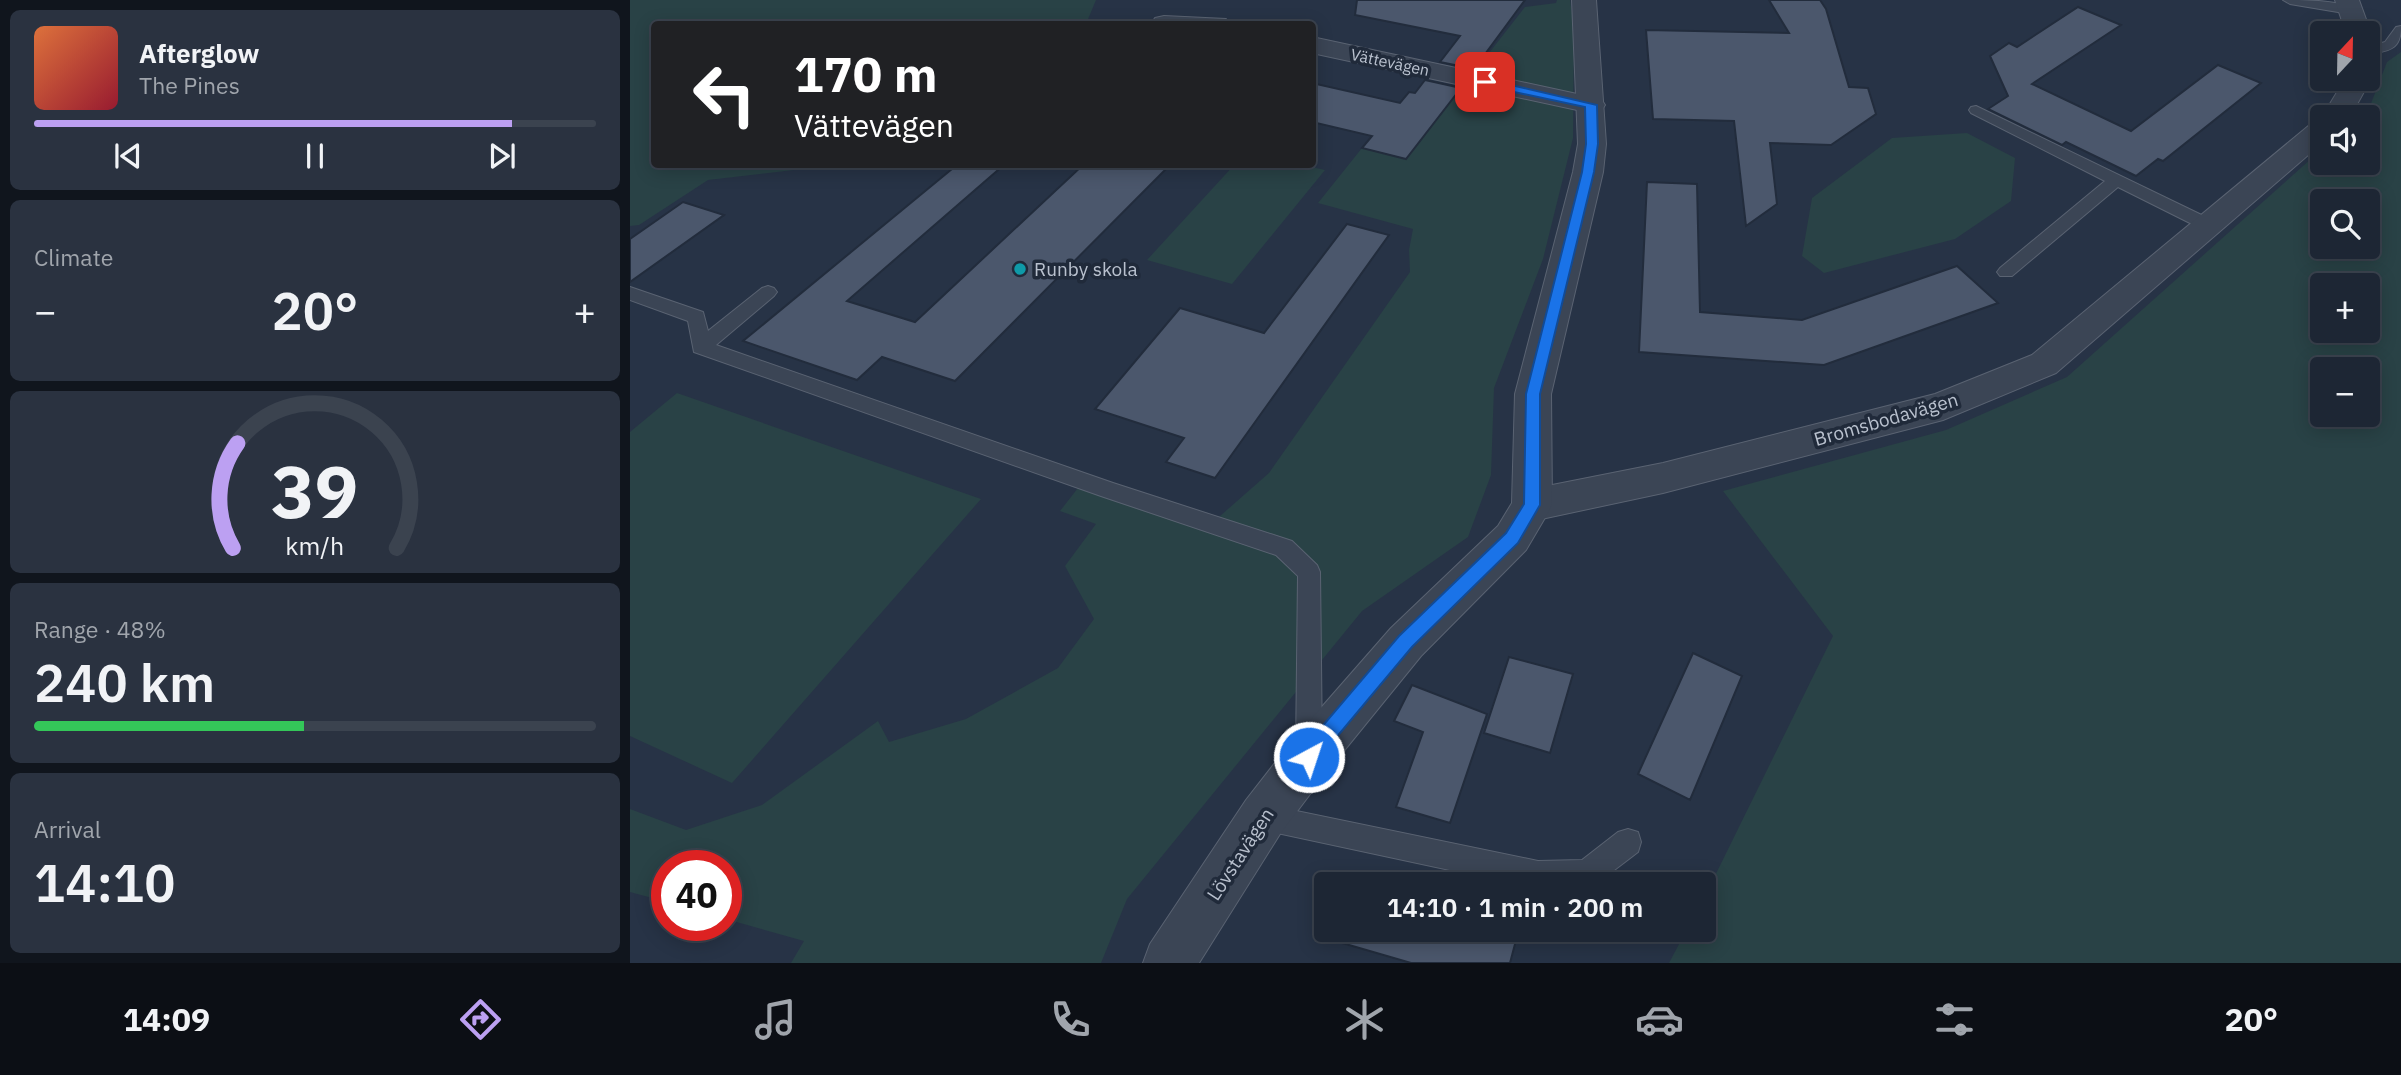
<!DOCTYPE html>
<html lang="en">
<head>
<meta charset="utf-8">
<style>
	body { margin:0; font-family:"IBM Plex Sans",sans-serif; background:#2a3240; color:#f1f3f6; height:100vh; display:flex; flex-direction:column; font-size:26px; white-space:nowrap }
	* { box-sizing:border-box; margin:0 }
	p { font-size:23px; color:#a0a5ac }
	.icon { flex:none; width:38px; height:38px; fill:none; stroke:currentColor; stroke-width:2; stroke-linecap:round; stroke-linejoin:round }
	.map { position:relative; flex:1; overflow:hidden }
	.panel { display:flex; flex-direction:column; gap:10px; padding:10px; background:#10151d; width:630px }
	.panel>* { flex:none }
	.top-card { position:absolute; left:21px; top:21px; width:665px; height:147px; border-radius:7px; box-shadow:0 4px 18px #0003,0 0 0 2px #3b434f; background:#202124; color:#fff; overflow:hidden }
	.needle { width:46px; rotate:22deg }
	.controls { position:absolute; left:1680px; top:21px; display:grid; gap:14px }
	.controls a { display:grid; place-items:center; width:70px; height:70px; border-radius:7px; background:#1d2634; box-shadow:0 4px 18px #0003,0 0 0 2px #3b434f; font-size:35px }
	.speed { position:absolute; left:21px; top:850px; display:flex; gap:14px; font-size:35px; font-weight:700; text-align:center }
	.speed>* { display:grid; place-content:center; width:91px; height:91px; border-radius:50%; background:#1d2634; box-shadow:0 4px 18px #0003,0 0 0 2px #3b434f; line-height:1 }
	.speed .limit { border:10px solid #d22; background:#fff; color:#111 }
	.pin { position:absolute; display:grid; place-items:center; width:60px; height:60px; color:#fff; margin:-30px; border-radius:14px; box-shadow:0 4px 10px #0006 }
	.me { position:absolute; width:77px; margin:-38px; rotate:40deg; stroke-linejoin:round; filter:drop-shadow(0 0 5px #0008) }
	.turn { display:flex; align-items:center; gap:24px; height:147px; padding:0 28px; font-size:32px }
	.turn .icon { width:91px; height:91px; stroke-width:2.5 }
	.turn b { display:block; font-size:49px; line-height:60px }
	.big { font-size:52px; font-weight:600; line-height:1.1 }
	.panel .tile { flex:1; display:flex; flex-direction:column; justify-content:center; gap:10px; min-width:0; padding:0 24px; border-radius:10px; background:#2a3240 }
	.panel .dial { align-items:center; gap:0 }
	.dial svg { height:182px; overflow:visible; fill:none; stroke:#3b434f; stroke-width:7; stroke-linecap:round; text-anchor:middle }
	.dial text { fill:#f1f3f6; stroke:none }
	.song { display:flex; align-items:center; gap:21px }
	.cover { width:84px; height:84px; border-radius:10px; background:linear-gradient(135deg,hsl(20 70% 55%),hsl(350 70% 35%)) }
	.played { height:7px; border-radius:4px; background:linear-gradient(90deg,#bca0f2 85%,#3b434f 85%) }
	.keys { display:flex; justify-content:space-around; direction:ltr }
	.heat { display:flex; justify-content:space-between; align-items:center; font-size:38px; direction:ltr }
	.charge { height:10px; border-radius:5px; background:linear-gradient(90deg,#34c759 48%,#3b434f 0) }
	.trip { position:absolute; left:684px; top:872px; width:402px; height:70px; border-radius:7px; background:#1d2634; box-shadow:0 4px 18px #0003,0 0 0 2px #3b434f; font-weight:600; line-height:70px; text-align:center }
	.dock { display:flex; height:112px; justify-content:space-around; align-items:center; background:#0c0f15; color:#a0a5ac }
	.dock .icon { width:49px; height:49px }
	.dock .current { color:#bca0f2 }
	.dock b { font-size:32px; color:#f1f3f6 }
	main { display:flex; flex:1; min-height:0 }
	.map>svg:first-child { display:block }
	.green { fill:#294246; fill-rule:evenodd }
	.building { fill:#4b576c; stroke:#222c3c; stroke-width:2 }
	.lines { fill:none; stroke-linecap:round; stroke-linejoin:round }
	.service-casing { stroke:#5a6372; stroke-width:2 }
	.minor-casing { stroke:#5a6372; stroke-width:2 }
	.tertiary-casing { stroke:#5a6372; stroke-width:2 }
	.service { fill:#3b4555; fill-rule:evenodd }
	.minor { fill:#3b4555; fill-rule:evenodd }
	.tertiary { fill:#3b4555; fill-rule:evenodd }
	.route { fill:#1a73e8; stroke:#114b97; stroke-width:2 }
	.culture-dot { fill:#0f9aa8; stroke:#202a3a; stroke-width:2.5 }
	.labels { text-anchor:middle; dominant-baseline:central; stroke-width:7; stroke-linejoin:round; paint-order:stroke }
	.far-street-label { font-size:16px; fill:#b9c1ce; stroke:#202a3a }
	.poi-label { font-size:19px; fill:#b9c1ce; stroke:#202a3a; text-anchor:start }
	.street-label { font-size:19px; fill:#b9c1ce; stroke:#202a3a }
</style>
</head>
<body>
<main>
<section class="panel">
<div class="tile">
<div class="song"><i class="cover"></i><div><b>Afterglow</b><p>The Pines</p></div></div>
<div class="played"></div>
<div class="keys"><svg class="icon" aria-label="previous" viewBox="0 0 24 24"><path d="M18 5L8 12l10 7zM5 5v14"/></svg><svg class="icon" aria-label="pause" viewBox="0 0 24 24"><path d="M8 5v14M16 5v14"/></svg><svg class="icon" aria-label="next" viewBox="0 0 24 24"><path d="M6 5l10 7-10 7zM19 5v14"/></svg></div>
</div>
<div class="tile"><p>Climate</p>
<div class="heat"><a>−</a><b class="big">20°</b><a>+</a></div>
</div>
<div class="tile dial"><svg viewBox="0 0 100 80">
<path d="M14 69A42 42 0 1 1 86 69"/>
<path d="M14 69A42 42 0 0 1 16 23" stroke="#bca0f2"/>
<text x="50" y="56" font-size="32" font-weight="700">39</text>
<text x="50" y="72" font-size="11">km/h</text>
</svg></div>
<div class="tile"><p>Range · 48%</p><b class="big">240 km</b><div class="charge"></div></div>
<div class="tile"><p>Arrival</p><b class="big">14:10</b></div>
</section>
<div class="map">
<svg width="1771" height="963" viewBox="0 0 1771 963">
	<rect width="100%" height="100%" fill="#273346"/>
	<path class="green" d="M0,0H466L456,24H24V164L206,165L78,180L9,225L0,226Z
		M927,0H940L944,26L943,138L913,259L864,388L861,475L838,537L732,611L497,899L471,963H161L174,941L96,919V866H37V902L0,892V809L56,830L132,805L248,721L259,742L336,719L428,668L464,619L435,566L466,524L430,511L448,488L573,531L639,473L780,272L779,250L783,229L688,203L732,148L777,158L895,7L926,3Z
		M1771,52V963H1039L1057,929H1074L1075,896L1203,636L1093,491L1316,430L1437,377L1692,149V163H1738V117H1727L1740,106L1757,62ZM1738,201V247H1692V201ZM1738,285V331H1692V285ZM1738,369V415H1692V369Z
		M1337,133L1385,158L1381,201L1325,239L1194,273L1172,256L1182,198L1262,138Z
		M605,164L672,165L695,170L602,284L517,260Z
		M47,393L351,499L102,783L0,736V432Z"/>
	<path class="building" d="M727,0H895L844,69L810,62L830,36L725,15Z
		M1139,0H1190L1196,9L1219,87L1238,88L1246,114L1201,145L1140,143L1147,204L1116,226L1104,121L1023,119L1016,30L1159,33Z
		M1448,7L1491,25L1402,84L1501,131L1588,65L1631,83L1533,161L1528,159L1506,176L1436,142L1432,145L1358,109L1378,96L1360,56L1379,43L1387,47Z
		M795,80L831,88L776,159L732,148L742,136L682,122V83L770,103L779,92L785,93Z
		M328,164H375L217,301L285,322L454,164H541L325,381L252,357L227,380L113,341Z
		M1017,182L1067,184L1070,312L1172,320L1327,266L1368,303L1194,365L1009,352Z
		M53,202L94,215L0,282V239Z
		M717,224L759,235L585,478L536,462L554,438L465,409L550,308L634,333Z
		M1063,653L1112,676L1060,800L1008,774Z
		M879,657L943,674L920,753L854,733Z
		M782,685L857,714L820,823L766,807L793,732L764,721Z
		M697,929H889L880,963H781L695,938Z"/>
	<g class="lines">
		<defs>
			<path id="service" d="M1653,0C1672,0 1712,0 1727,10L1720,14L1660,4Z
				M534,19L539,20L540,24H527Z
				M1771,26C1771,51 1759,50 1738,55V47L1755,42L1766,27Z
				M1346,106L1584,221L1586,225L1578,230L1572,229L1488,187L1382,276H1370L1367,272L1370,268L1475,181L1341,113L1339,110L1341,107Z
				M138,286L144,288L147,292L144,296L86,345L483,483L662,541L687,565L690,572L692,751L688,760L679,763L670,760L666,751L668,576L646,555L471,496L64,352L58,321L0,300V287L73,312L78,331L132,288Z
				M633,804L908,861L952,860L988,832L998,829L1008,832L1011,842L1008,852L966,884H885L633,830L624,826L620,817L624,808Z"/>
			<path id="minor" d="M1705,0H1729L1741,33L1738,37V33H1716Z
				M534,16L596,19L599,24L522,23L525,18Z
				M682,37L961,97L971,99L975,105L971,111L961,113L682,53Z
				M1738,74L1741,79L1720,117H1692L1715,79H1738Z
				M1692,121V143L1426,373L1313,420L1033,493L902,521L888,516L882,505L888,494L902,489L1033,463L1305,394L1402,355L1682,123Z"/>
			<path id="tertiary" d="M942,0H966L976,144L973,172L921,394L922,505L916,516L896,550L791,656L696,773L650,834L569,963H513L520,944L616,800L662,741L761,628L868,526L882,503L885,394L943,172L948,144Z"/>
		</defs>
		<use href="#service" class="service-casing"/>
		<use href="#minor" class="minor-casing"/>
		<use href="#tertiary" class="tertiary-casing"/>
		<use href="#service" class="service"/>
		<use href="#minor" class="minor"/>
		<use href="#tertiary" class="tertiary"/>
	</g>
	<path class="route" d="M855,79L967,105L968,144L964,172L910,394V505L888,543L782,647L685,763L679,766L672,763L669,757L672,750L769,636L876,533L894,504L896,394L952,172L956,144L955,107L851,85L849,82Z"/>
	<circle class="culture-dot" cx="390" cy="269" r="7"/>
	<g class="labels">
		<g class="far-street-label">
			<text transform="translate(760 62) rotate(12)">Vättevägen</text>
		</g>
		<g class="poi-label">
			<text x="404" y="269">Runby skola</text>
		</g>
		<g class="street-label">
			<text transform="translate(1256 419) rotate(-16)">Bromsbodavägen</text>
			<text transform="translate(610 854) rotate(-57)">Lövstavägen</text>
		</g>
	</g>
</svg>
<div class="controls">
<a><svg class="needle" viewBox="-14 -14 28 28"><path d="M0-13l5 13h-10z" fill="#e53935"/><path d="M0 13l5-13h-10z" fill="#a0a5ac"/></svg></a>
<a><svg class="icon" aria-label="sound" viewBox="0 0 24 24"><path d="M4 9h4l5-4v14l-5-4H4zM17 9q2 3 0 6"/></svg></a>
<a><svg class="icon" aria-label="search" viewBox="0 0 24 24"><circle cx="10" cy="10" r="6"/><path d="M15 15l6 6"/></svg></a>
<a>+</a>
<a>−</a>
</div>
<div class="speed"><div class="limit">40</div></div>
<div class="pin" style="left:855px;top:82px;background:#d93025"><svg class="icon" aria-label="arrive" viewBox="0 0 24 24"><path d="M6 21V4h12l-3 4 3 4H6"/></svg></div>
<svg class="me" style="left:679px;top:757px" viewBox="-20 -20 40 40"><circle r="17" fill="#1a73e8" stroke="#fff" stroke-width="3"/><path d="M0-11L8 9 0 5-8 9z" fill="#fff"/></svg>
<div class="trip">14:10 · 1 min · 200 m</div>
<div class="top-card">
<div class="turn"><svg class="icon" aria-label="left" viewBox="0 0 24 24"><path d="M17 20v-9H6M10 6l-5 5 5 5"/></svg><div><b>170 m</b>Vättevägen</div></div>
</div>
</div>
</main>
<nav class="dock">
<b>14:09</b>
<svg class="icon current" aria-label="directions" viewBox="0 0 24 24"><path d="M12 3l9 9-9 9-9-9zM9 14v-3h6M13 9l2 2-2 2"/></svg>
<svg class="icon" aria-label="music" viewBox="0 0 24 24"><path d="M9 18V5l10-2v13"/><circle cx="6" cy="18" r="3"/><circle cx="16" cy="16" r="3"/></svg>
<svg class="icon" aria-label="phone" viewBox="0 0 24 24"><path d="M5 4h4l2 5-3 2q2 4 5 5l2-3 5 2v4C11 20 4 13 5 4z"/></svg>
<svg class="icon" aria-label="climate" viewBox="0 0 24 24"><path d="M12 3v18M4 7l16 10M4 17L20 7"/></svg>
<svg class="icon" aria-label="car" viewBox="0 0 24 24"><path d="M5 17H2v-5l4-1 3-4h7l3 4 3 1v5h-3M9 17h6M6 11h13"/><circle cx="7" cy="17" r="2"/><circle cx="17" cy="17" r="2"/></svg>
<svg class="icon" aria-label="filters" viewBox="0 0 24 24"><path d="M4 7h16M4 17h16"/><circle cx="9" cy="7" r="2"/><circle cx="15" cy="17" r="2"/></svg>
<b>20°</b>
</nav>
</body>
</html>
